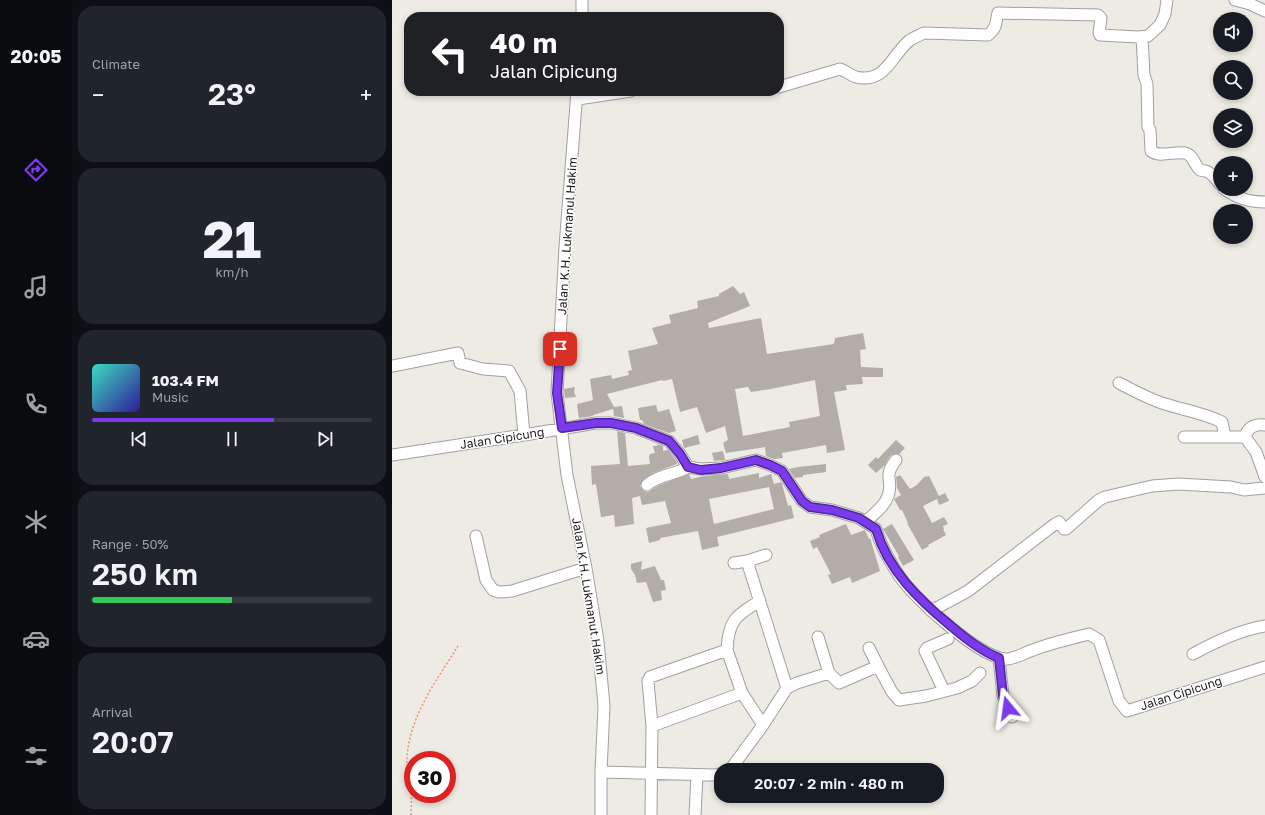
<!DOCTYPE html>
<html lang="en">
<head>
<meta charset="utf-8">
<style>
	body { margin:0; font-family:"Golos Text",sans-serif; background:#20242c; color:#f1f3f6; height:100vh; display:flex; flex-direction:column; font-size:15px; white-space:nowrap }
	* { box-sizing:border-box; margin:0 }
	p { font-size:13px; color:#9ea1a6 }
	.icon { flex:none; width:22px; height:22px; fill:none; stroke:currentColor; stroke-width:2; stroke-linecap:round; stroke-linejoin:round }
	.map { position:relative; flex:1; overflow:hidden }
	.details { display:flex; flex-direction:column; gap:6px; padding:6px; background:#0d0f14; width:320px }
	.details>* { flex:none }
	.banner { position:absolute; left:12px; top:12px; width:380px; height:84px; border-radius:16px; box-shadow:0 2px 6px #0003; background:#202124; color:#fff; overflow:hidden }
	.controls { position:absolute; left:821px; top:12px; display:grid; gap:8px }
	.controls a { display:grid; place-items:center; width:40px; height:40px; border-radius:50%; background:#171b24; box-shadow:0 2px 6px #0003; font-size:20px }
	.speed { position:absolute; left:12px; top:751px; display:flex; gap:8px; font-size:20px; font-weight:700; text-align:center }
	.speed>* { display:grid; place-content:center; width:52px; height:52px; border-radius:50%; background:#171b24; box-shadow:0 2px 6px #0003; line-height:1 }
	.speed .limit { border:6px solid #d22; background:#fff; color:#111 }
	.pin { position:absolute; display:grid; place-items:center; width:34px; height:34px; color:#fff; margin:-17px; border-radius:8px; box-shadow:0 2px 6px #0006 }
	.me { position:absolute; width:44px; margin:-22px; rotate:344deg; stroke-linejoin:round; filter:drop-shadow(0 0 3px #0008) }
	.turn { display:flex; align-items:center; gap:14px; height:84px; padding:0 20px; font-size:18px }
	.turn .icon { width:52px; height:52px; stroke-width:2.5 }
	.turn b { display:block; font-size:28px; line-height:34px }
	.big { font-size:30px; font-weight:600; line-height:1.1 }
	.details .card { flex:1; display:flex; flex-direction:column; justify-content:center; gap:6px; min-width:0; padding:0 14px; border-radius:16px; background:#20242c }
	.details .dial { align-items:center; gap:0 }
	.dial b { font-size:52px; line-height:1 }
	.song { display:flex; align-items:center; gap:12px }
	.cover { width:48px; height:48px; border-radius:6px; background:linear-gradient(135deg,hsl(170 70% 55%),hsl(250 70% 35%)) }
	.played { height:4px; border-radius:2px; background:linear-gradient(90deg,#7c3aed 65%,#363941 65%) }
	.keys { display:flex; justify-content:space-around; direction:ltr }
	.heat { display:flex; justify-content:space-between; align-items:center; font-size:22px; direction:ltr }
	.charge { height:6px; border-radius:3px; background:linear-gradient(90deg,#34c759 50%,#363941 0) }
	.trip { position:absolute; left:322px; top:763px; width:230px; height:40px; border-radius:16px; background:#171b24; box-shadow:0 2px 6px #0003; font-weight:600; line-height:40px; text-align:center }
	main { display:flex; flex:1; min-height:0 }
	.dock { display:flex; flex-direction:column; width:72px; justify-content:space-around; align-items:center; background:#090b0e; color:#9ea1a6 }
	.dock .icon { width:28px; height:28px }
	.dock .selected { color:#7c3aed }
	.dock b { font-size:18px; color:#f1f3f6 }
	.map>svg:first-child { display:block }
	.building { fill:#b2ada6; fill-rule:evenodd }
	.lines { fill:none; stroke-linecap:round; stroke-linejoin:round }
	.minor-casing { stroke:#a0a0a0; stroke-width:13 }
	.path { stroke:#ea9277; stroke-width:1.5; stroke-dasharray:2 2; stroke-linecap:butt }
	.minor { stroke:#fff; stroke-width:11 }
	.route-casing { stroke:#51269a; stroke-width:10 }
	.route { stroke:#7c3aed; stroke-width:7 }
	.labels { text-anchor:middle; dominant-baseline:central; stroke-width:3; stroke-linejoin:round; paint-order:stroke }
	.street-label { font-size:12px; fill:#1c1c1c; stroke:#fff }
</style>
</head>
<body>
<main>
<nav class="dock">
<b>20:05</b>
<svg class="icon selected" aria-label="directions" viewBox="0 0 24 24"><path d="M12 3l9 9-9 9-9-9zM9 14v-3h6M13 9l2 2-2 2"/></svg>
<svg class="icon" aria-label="music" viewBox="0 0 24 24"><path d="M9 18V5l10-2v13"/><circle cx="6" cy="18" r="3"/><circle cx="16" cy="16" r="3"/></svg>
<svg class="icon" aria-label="phone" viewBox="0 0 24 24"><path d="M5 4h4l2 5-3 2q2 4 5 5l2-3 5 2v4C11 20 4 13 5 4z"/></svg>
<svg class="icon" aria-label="climate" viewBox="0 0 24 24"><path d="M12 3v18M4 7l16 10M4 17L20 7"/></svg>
<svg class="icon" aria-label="car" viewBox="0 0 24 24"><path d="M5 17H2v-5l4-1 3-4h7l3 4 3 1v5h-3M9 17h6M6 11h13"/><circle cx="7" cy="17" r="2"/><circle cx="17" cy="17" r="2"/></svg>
<svg class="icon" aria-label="filters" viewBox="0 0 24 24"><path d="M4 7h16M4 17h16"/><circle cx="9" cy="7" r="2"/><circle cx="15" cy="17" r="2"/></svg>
</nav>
<section class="details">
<div class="card"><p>Climate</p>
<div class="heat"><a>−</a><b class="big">23°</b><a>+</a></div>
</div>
<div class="card dial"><b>21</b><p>km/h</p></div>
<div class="card">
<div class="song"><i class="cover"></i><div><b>103.4 FM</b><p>Music</p></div></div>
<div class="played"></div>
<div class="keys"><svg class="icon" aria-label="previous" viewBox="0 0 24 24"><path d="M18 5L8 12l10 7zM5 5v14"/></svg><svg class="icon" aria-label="pause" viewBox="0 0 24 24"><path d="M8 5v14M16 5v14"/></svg><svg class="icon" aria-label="next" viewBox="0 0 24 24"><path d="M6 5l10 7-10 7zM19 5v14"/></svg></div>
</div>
<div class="card"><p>Range · 50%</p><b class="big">250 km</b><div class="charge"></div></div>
<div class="card"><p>Arrival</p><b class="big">20:07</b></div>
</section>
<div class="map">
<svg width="873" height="815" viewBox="0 0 873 815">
	<rect width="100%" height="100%" fill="#edebe3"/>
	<path class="building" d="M341,286L348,294L352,292L358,306L316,323L317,328L369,318L375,354L442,344L443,338L471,333L474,349L468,350L469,367L491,368V377H470L471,384L454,385L455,390L442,392L453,450L435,453L434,445L390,453L391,458L382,459L374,456L373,447L334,453L331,443L336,440L333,426L314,433L305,407L288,412L280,379L271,381L270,380L215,394L222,407L230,406L232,418L222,416L221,409L201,415V416L187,418L185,404L201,400L198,379L219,375L220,379L237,375L236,371L240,370L236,351L266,344L260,328L279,323L277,315L306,308L305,301L327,296V294ZM423,380L428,416L397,422L398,427L351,436L343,389L356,387L359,392L379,389Z
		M183,387L182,392L184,397L173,398L172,389Z
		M264,405L266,412L277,409L284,431L277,433L252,424L250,420H248L246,408Z
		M225,431L233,433L236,466L258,464L257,457L258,454L263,453L261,446H266L264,444L271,446V451L276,450L285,462V464L261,473L251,480L248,486L252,491L256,492L267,485L297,474L299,479L312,476L336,474L337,479L367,473V478L379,474L382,484L389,482L390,484L396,506L399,505L402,518L325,537L327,546L310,550L306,531L268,538V540L257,543L254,528L279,523L273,501L250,505L248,496L240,498L242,524L223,527L222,515L209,517L204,484L200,485L199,466L228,464ZM377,487L382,509L322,524L317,499Z
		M306,435L308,444L292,448L290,440Z
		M504,440L513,448L507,454H501L498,456L493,465L484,473L476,465L484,457L486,459Z
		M331,451L333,460L322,461L320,453Z
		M434,464V472L411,475V477L403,478L397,469L406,467Z
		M508,475L518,489L525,485L532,477L537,476L547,496L553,493L557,501L547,505L545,499L531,506L540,523L552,517L556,524L551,526L552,529H551L554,535L536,545L537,546L530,550L515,523H516L510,510H508L502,499L509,495L505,488L504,477Z
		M454,524L459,535L473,530L477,539L478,538L488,571L460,583L458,577L440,584L436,575L439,574L425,547L421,549L418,541L428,537L427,535Z
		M500,524L522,560L511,566L506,557L507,556L491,529Z
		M250,561L249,570L263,566L269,580H272L274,590L269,591L270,600L261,602L254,582L245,583L243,575L239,569V564Z"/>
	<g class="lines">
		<defs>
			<path id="minor" d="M843,0L858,4L873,11
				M190,17V0
				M750,37L752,75L755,84L756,127L758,130L759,151C768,158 782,151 793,153C802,155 802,165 808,170C810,171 812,171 814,171C821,174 824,179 828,184
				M387,87L448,69C454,71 458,75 464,77C494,84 500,54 518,40C523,37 528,35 532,33L596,35C606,27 603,23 606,13L706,15L709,18L707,33L708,35L746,37L756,36L768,25L773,14L775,0
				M185,91L173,247L165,393L175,475L194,568L206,641L212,706L209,772V815
				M186,99L239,91
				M832,189C846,198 856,202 873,202
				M0,366L66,353L68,363L91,369L117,371L128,391L132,435
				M727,383C742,391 757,399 773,404C792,410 812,413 830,422L833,437
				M792,437H853L864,452L873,477
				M853,437C856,427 863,424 873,425
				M0,455L132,435L204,423H219L244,428L277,441L288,454L296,467L309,469L329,468L364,460L378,465L390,471L410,501L418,507L440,510L467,518L484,529C489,547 498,562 508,577C523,599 590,660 615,659C625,658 632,653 641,650C659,643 678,639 697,634L707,640L727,701L735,711L873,667
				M255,485C265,475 283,475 296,467
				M473,522C481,515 493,506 496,496C502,480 490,478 504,460
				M84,536L94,580L101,590L107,592L120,591L194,568
				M355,561L374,555
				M342,563L355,561L395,688
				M539,611L576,591L663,524L667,522L672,529H674L707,500L713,497L760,486L786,484L839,487L852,490L873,488
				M477,648L486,666
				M335,650C336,621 344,615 368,601
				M801,654C823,642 848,630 873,626
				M607,658L611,696L620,717
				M437,673L447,683L486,666L500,692L507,700L534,696L565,688L580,681L588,673
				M552,691L533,651L535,648L556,639
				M260,726L350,693
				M338,770L371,725L395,688L405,683L437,673L426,637
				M209,772L323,775L329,774
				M259,815L260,726L256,681L258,677L335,650L350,693L371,725
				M303,815L305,775"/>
		</defs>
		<use href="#minor" class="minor-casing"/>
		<path class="path" d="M19,815C19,808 20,800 19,793C18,781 14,769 15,757C18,715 45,680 66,646"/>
		<use href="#minor" class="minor"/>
	</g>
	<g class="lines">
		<defs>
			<path id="route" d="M168,349L165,393L170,428L204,423H219L244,428L277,441L288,454L296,467L309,470L329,468L364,460L378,465L390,471L410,501L418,507L440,510L467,518L484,529C496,570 527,600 559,626C574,639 589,651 607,658L611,696L616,708"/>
		</defs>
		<use href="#route" class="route-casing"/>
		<use href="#route" class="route"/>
	</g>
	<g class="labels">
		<g class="street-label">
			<text transform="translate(175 236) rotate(-86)">Jalan K.H. Lukmanul Hakim</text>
			<text transform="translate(110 438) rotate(-9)">Jalan Cipicung</text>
			<text transform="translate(197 596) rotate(81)">Jalan K.H. Lukmanut Hakim</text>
			<text transform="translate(789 693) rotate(-18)">Jalan Cipicung</text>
		</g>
	</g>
</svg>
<div class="controls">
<a><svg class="icon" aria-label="sound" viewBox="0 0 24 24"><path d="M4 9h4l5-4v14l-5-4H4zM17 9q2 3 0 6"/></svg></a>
<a><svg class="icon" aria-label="search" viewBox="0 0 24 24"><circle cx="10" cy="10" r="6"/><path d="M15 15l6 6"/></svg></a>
<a><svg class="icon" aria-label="layers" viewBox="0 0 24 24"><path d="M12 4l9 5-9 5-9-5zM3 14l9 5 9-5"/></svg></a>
<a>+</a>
<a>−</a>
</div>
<div class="speed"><div class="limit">30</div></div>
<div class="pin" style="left:168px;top:349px;background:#d93025"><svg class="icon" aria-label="arrive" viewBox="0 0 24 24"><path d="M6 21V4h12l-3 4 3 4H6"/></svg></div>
<svg class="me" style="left:616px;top:708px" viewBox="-20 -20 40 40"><path d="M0-17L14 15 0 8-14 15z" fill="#7c3aed" stroke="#fff" stroke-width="4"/></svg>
<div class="trip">20:07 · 2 min · 480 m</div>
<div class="banner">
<div class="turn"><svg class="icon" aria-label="left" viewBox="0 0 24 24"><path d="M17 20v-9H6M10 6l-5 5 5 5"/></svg><div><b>40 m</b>Jalan Cipicung</div></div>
</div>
</div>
</main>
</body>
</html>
